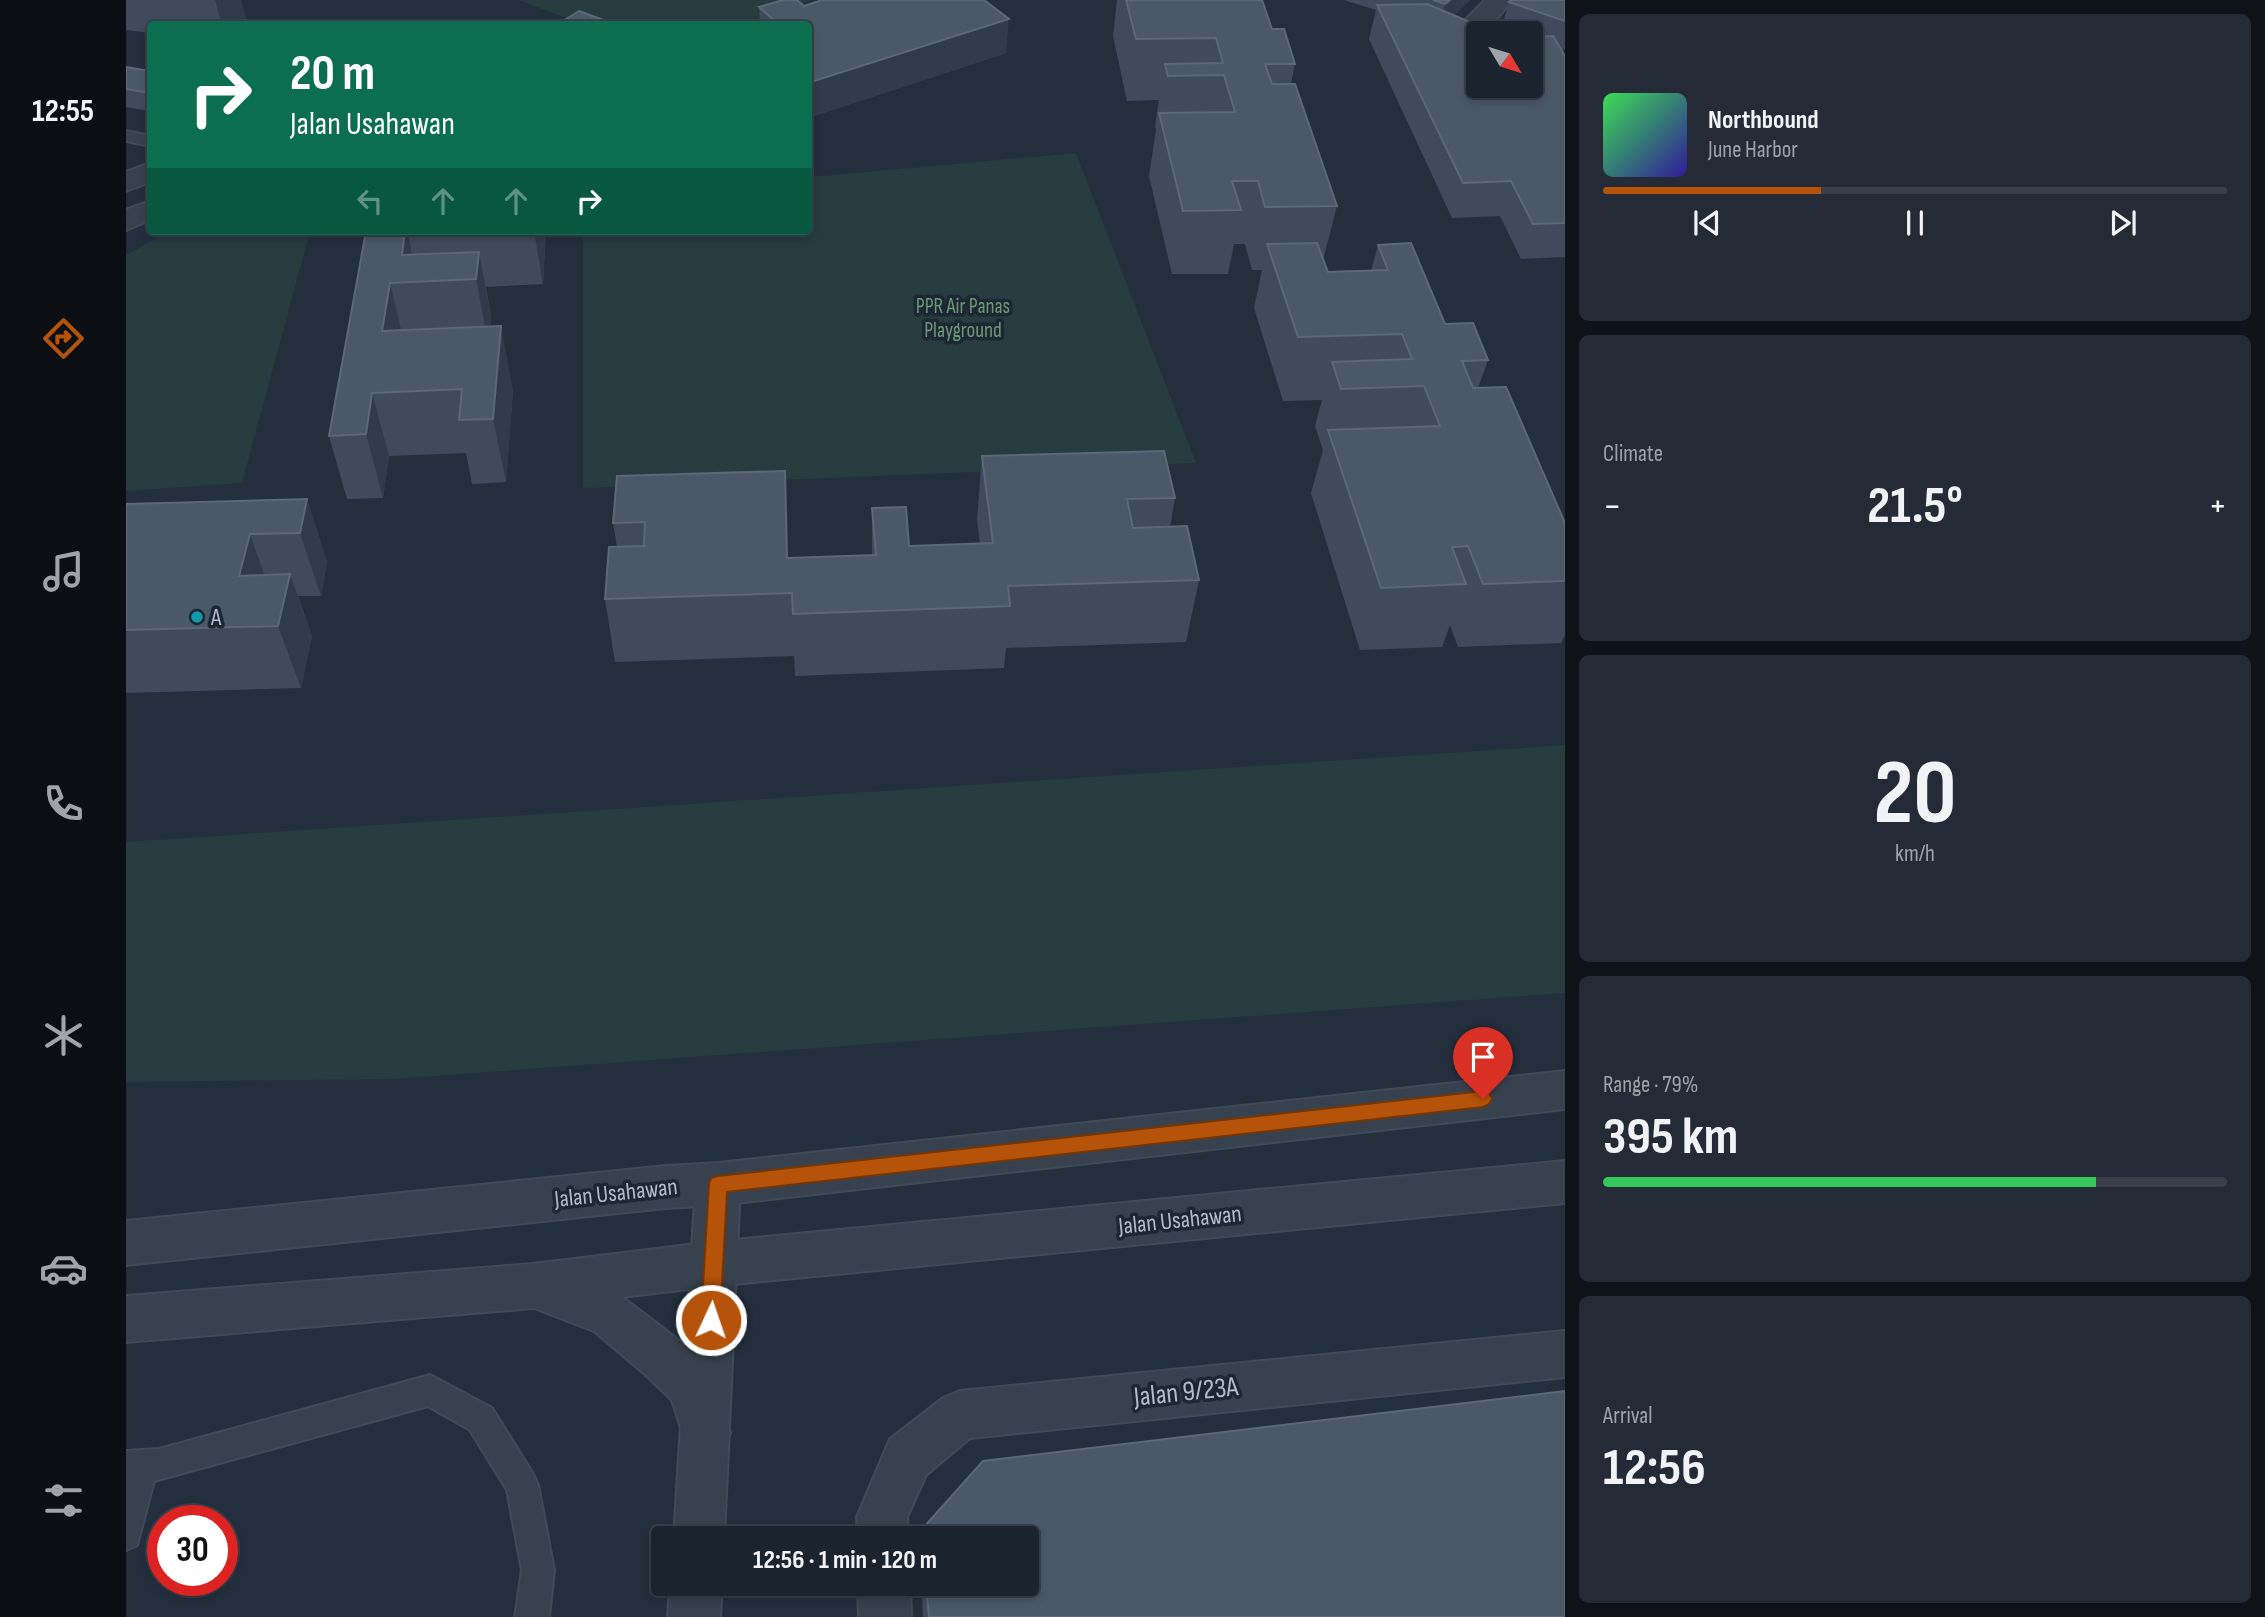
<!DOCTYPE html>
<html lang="en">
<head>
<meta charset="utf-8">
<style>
	body { margin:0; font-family:"Sofia Sans Condensed",sans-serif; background:#242b36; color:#f1f3f6; height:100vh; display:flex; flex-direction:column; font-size:26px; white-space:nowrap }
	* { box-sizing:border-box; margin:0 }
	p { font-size:23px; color:#a0a4aa }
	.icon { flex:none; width:38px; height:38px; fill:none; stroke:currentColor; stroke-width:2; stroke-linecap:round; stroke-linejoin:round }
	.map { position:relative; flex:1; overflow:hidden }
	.panel { display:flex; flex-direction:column; gap:14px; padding:14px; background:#0f1319; width:700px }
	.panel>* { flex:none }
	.hud { position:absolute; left:21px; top:21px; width:665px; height:214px; border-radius:7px; box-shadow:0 4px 10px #0003,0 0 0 2px #39404a; background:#0b6e4f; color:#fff; overflow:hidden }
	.needle { width:46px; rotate:128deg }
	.buttons { position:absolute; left:1340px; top:21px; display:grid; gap:14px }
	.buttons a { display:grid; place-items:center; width:77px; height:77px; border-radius:7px; background:#1b232e; box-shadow:0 4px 10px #0003,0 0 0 2px #39404a; font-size:35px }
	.speed { position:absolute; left:21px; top:1505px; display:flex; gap:14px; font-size:35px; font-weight:700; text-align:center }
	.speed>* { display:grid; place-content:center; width:91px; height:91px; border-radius:50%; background:#1b232e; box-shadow:0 4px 10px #0003,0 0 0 2px #39404a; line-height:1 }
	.speed .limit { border:10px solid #d22; background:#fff; color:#111 }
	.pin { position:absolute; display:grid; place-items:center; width:60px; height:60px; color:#fff; margin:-72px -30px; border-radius:50% 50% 50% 0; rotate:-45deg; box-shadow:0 0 7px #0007 }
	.pin .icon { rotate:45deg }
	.me { position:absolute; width:77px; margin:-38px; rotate:3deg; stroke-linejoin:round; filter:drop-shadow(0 0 5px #0008) }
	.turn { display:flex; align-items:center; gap:24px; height:147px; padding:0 28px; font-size:32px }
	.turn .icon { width:91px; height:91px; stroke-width:2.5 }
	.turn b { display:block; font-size:49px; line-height:60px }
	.lanes { display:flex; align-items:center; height:66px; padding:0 28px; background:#0003; justify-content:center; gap:35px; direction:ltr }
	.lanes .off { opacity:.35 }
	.big { font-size:52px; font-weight:700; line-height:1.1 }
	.panel .widget { flex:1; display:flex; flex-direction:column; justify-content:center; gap:10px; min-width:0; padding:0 24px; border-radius:10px; background:#242b36 }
	.panel .dial { align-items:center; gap:0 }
	.dial b { font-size:91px; line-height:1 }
	.song { display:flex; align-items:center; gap:21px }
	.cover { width:84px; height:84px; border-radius:10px; background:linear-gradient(135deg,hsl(130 70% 55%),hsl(250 70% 35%)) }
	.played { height:7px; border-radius:4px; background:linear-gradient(90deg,#b45309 35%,#39404a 35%) }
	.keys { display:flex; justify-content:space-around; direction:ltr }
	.heat { display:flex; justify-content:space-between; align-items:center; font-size:38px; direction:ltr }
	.charge { height:10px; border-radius:5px; background:linear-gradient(90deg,#34c759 79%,#39404a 0) }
	.trip { position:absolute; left:525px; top:1526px; width:388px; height:70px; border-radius:7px; background:#1b232e; box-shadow:0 4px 10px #0003,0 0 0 2px #39404a; font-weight:700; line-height:70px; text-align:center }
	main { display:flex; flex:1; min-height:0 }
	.tab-bar { display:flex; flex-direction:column; width:126px; justify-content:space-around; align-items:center; background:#0b0e12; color:#a0a4aa }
	.tab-bar .icon { width:49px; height:49px }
	.tab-bar .current { color:#b45309 }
	.tab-bar b { font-size:32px; color:#f1f3f6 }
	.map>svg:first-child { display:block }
	.green { fill:#263c3f }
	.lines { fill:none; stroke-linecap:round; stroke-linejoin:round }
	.service-casing { stroke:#414a57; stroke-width:4 }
	.minor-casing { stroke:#414a57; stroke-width:4 }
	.tertiary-casing { stroke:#414a57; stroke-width:4 }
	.service { fill:#38414e; fill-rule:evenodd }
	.minor { fill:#38414e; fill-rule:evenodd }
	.tertiary { fill:#38414e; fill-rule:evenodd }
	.wall { fill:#3f4b5c }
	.shaded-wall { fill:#2f3b4b }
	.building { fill:#4b5868; stroke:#5c6777; stroke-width:2 }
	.route { fill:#b45309; stroke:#753606; stroke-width:2 }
	.culture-dot { fill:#0f9aa8; stroke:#1d2633; stroke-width:2.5 }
	.labels { text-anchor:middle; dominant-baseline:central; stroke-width:7; stroke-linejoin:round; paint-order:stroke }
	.far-park-label { font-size:21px; fill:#6b9a76; stroke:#1d2633 }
	.poi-label { font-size:24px; fill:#b4bcc9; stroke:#1d2633; text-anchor:start }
	.street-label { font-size:24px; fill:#b4bcc9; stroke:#1d2633 }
	.near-street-label { font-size:28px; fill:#b4bcc9; stroke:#1d2633 }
</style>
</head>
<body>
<main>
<nav class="tab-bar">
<b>12:55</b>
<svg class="icon current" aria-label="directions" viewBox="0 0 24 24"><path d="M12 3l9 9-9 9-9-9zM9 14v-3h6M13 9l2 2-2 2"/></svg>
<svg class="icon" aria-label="music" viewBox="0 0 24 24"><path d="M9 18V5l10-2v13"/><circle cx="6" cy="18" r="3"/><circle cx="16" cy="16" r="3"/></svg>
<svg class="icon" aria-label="phone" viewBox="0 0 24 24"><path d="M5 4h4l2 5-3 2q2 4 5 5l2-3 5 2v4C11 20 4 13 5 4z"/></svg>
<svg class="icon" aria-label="climate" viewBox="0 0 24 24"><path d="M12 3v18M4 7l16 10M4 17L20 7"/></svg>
<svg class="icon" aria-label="car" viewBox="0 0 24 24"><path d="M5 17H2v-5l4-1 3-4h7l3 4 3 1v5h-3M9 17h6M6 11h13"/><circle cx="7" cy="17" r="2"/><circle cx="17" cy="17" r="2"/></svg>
<svg class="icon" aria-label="filters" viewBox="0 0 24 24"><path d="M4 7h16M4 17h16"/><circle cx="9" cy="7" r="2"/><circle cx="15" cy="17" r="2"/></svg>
</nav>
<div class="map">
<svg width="1439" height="1617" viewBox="0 0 1439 1617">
	<rect width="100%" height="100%" fill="#242f3e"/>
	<path class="green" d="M393,0H685L642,17L631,24H456Z
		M950,153L1070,463L457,488V231H682L683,177Z
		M45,231H184L116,483L0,491V255Z
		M1439,745V993L267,1079L0,1082V842Z"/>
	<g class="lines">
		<defs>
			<path id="service" d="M0,131L24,136V146L0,141Z
				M304,1375L366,1408L407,1474L412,1485L428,1570L423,1617H389L396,1570L381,1490L344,1430L302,1406L28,1481L11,1545L0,1550V1451L33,1449Z"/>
			<path id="minor" d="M1359,0H1385C1374,17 1356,39 1335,34L1331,29Z
				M24,163V182L0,191V172Z
				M24,201V220L0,230V210Z
				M592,1163L608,1169L614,1184L598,1538H548L570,1184L576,1169Z
				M1439,1331V1377L844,1438L800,1475L781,1517L782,1538H732L731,1517L764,1439L817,1398L834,1391Z
				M544,1584H596L594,1617H542Z
				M732,1584H784L785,1617H733Z"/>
			<path id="tertiary" d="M1439,1071V1109L592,1205L540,1208L0,1265V1221L540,1166L592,1163Z
				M1439,1161V1203L587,1286L496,1297L554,1341L583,1370L604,1433L596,1450L579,1458L562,1450L546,1400L520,1375L468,1331L408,1308L0,1342V1296L407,1264L587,1242Z"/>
		</defs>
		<use href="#service" class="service-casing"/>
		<use href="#minor" class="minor-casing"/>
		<use href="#tertiary" class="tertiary-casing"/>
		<use href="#service" class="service"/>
		<use href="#minor" class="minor"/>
		<use href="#tertiary" class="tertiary"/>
	</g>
	<path class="wall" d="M0,0H115L121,23L120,24H24V33L0,30Z
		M991,0H1136L1146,29L1169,64L1165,84L1211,206L1197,260L1202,272L1245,271L1252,245L1319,324L1362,360L1352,388L1439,523V635L1435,643L1332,647L1324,625L1316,647L1234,650L1185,493L1197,450L1189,426L1196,400L1157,401L1128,308L1136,270H1126L1119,244H1108L1102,274H1046L1023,176L1030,130L1029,126L1033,100L1001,101L987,36Z
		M1218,0H1344L1328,15L1405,86V33H1388L1375,29L1383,2L1439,0V50L1435,49L1439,56V257L1395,259L1374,216L1326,218L1243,39L1250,10Z
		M678,6L880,53L682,118V24H634L633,7Z
		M0,67L24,71V111L0,107Z
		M240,231H420L417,284L360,287L365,315L364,327L387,390L380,482L346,484L340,453L263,456L257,498L221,499L203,436Z
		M856,456L1049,498L1044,527L1073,580L1060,642L880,648L878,668L669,676L668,656L489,662L479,599L491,547L487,523L491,476L662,558L746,555V508L783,546L854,544L851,519Z
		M181,499L201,562L195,596H172L186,636L175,688L0,693V504Z
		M1439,1391V1617H797L795,1584H901V1538H795L797,1528L857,1461Z"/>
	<path class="shaded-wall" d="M89,0H115L121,23L120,24H96Z
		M1324,0H1344L1312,31L1319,4Z
		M883,19L880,53L682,118V83Z
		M279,231H281L292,281L276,255Z
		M408,231H420L417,284Z
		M353,252L365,315L362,342L350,279Z
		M264,283L279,346L256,331Z
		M375,326L387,390L380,482L367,419Z
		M246,393L263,456L257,498L240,434Z
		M181,499L201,562L195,596L174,533Z
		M124,534L146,597L113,576Z
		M164,574L186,636L175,688L152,626Z"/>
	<path class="building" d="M657,0H671L678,6L696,0H858L883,19L682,83V24H642L650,22L633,7Z
		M1000,0H1136L1146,29H1158L1169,64H1139L1146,84H1169L1211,206L1139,207L1132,181H1106L1115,210L1057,211L1033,113L1109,112L1098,75L1042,76L1039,64L1097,63L1090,38L1010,39Z
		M1307,0H1324L1319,4Z
		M1385,0H1439V21L1383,2Z
		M1301,4L1370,33H1353V86H1405V37L1427,36L1439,56V223L1407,224L1385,181L1337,183L1251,5Z
		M453,11L488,24H432Z
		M0,67L24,71V93L0,89Z
		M240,231H279L276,255L353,252L350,279L264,283L256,331L375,326L367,419L333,420L336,389L246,393L240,434L203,436Z
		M1191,243L1202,272L1262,270L1252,245L1285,243L1319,324L1347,323L1362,360L1336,361L1347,388L1380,387L1439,523V581L1357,584L1342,546L1326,547L1340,584L1255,588L1202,430L1314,426L1298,386L1215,389L1206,362L1286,359L1276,334L1172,337L1141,244Z
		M1038,451L1049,498L1001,499L1007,528L1061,526L1073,580L882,586L884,606L667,614L666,593L479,599L483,547L518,546L519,522L487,523L491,476L659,471L661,558L750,555L746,508L780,507L783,546L867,543L856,456Z
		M181,499L174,533L124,534L113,576L164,574L152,626L0,630V504Z
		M1439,1391V1617H803L800,1584H901V1538H797V1528L857,1461Z"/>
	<path class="route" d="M1357,1091L1363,1093L1366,1099L1363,1104L1357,1107L601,1192L594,1320L592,1327L585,1330L578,1327L575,1320L583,1184L585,1178L592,1176Z"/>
	<circle class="culture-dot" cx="71" cy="617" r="7"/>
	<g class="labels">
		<g class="far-park-label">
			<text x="837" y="306">PPR Air Panas<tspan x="837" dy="24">Playground</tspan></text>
		</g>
		<g class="poi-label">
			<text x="85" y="617">A</text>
		</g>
		<g class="street-label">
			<text transform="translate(490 1193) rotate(-6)">Jalan Usahawan</text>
			<text transform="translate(1054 1220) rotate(-6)">Jalan Usahawan</text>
		</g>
		<g class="near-street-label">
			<text transform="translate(1060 1392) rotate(-6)">Jalan 9/23A</text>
		</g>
	</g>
</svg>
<div class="buttons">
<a><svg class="needle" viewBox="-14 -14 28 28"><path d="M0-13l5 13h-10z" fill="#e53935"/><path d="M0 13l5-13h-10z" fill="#a0a4aa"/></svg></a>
</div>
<div class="speed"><div class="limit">30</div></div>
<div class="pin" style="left:1357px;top:1099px;background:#d93025"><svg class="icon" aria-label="arrive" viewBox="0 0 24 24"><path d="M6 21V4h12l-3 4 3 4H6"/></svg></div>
<svg class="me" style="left:585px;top:1320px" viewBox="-20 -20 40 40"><circle r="17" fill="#b45309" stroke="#fff" stroke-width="3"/><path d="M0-11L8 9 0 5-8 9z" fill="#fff"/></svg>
<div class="trip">12:56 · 1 min · 120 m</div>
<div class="hud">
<div class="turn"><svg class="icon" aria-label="right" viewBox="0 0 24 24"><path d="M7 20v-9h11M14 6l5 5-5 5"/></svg><div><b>20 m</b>Jalan Usahawan</div></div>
<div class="lanes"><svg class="icon off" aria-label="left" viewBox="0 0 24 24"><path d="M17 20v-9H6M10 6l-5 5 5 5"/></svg><svg class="icon off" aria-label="ahead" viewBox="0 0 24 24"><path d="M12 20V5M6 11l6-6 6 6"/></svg><svg class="icon off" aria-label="ahead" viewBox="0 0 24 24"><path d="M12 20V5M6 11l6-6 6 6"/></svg><svg class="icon" aria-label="right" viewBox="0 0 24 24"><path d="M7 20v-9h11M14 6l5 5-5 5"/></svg></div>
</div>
</div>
<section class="panel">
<div class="widget">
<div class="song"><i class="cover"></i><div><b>Northbound</b><p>June Harbor</p></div></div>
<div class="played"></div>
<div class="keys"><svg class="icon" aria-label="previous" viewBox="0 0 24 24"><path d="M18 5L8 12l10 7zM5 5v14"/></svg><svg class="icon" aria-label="pause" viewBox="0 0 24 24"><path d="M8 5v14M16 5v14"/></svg><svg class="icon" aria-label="next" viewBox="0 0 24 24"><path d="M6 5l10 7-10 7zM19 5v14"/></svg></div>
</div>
<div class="widget"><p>Climate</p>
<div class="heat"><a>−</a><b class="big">21.5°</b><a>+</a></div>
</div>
<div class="widget dial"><b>20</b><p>km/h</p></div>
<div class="widget"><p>Range · 79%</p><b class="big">395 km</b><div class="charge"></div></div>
<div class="widget"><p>Arrival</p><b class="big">12:56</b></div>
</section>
</main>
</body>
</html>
